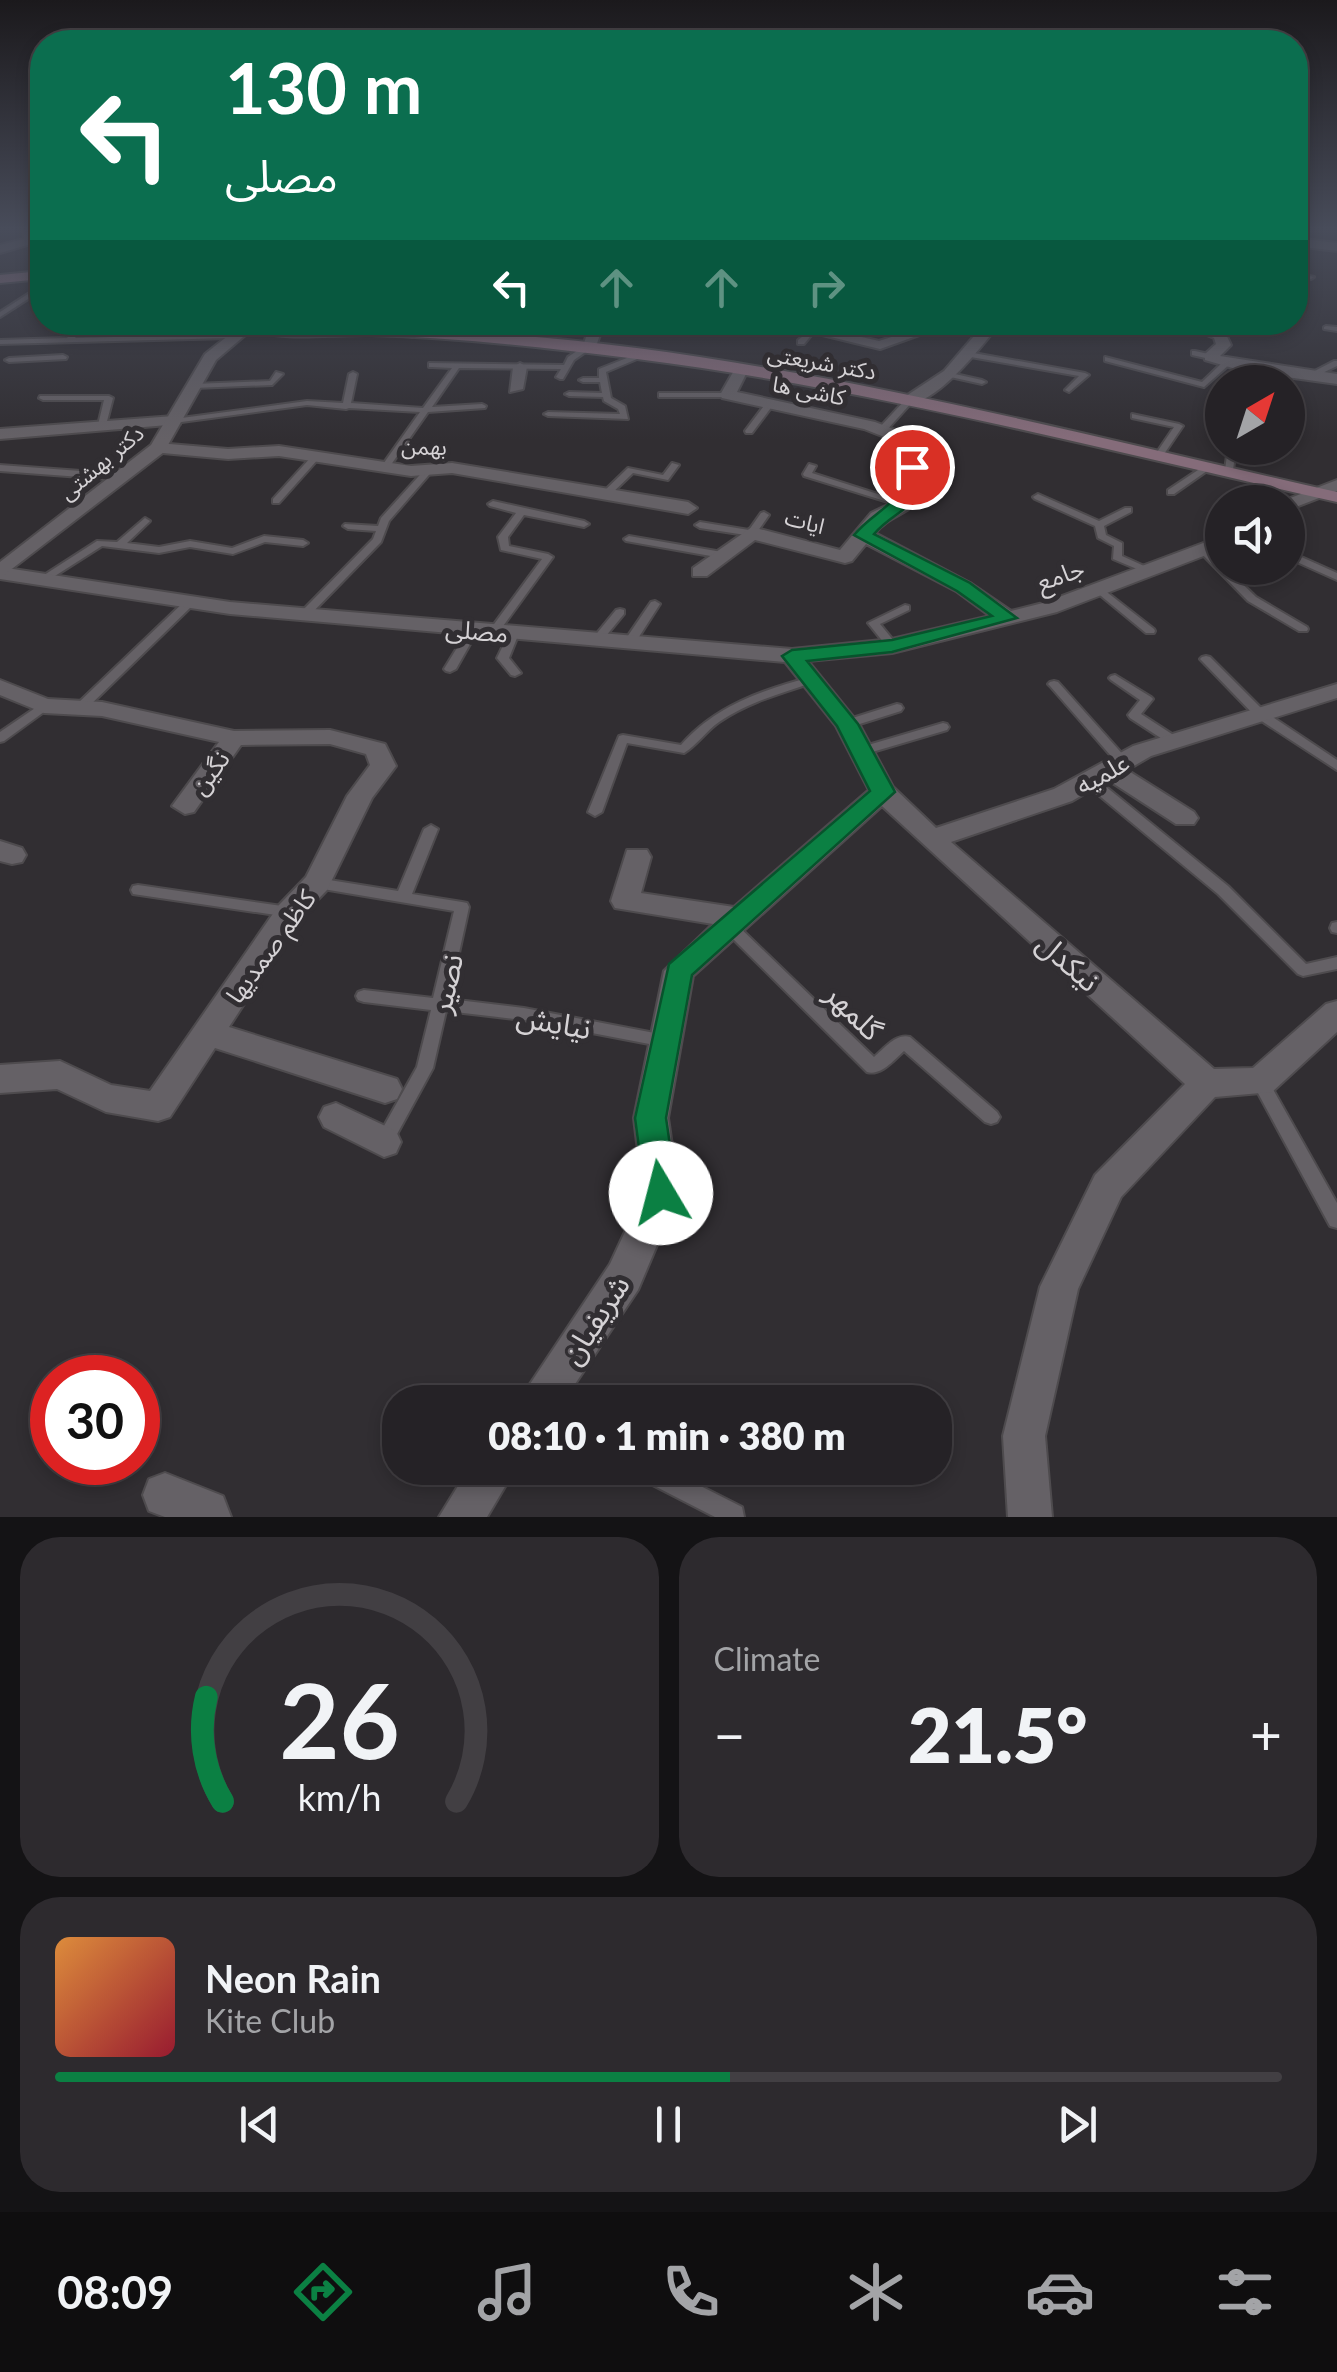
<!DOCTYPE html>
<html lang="en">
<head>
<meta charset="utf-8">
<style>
	body { margin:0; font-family:Lato,"Noto Sans Arabic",sans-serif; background:#2d2a2e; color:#f1f3f6; height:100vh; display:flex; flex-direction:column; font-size:38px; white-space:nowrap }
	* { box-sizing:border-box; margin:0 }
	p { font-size:32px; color:#a3a4a7 }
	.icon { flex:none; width:55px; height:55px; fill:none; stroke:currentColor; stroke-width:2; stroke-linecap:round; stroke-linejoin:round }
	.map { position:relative; height:1517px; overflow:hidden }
	.drawer { display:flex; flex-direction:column; gap:20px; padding:20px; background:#141315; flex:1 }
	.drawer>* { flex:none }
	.top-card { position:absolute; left:30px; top:30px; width:1278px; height:305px; border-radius:40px; box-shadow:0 5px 15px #0003,0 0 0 2px #423f43; background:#0b6e4f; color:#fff; overflow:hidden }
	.needle { width:65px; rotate:39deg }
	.fabs { position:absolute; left:1205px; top:365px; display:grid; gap:20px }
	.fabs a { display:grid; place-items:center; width:100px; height:100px; border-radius:50%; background:#252226; box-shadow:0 5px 15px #0003,0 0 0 2px #423f43; font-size:50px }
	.speed { position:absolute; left:30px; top:1355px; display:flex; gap:20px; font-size:50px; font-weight:700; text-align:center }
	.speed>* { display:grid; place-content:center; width:130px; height:130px; border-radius:50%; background:#252226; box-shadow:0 5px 15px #0003,0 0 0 2px #423f43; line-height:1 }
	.speed .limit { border:15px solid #d22; background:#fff; color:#111 }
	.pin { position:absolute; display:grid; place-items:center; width:85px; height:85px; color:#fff; margin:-42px; border:5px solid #fff; border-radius:50%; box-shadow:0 2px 10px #0007 }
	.me { position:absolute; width:110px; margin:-55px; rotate:352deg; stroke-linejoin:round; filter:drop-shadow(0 0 8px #0008) }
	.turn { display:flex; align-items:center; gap:35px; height:210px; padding:0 30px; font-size:45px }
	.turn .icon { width:130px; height:130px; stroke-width:2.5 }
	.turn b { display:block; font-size:70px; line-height:85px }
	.lanes { display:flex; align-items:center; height:95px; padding:0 30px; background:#0003; justify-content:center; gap:50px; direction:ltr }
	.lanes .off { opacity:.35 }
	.big { font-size:75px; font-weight:800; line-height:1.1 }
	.drawer .card { flex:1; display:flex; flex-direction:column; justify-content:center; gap:15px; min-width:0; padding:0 35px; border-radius:40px; background:#2d2a2e }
	.drawer .dial { align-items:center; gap:0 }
	.dial svg { height:260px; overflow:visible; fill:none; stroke:#423f43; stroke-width:7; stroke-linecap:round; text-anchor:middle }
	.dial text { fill:#f1f3f6; stroke:none }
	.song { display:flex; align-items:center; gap:30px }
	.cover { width:120px; height:120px; border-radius:15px; background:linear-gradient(135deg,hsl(30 70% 55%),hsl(350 70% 35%)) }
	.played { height:10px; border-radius:5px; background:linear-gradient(90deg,#0b8043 55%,#423f43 55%) }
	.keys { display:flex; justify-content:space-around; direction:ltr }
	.heat { display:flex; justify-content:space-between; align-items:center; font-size:55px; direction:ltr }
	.drawer .tiles { flex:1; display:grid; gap:20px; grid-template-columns:1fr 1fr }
	.card:last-child { grid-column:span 2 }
	.trip { position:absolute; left:382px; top:1385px; width:570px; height:100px; border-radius:40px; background:#252226; box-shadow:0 5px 15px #0003,0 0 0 2px #423f43; font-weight:800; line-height:100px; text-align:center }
	.dock { display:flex; height:160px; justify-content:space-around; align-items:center; background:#0f0e0f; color:#a3a4a7 }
	.dock .icon { width:70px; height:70px }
	.dock .on { color:#0b8043 }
	.dock b { font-size:45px; color:#f1f3f6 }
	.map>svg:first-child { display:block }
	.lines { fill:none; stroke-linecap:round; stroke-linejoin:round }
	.service-casing { stroke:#4e4b4e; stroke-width:4 }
	.minor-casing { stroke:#4e4b4e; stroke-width:4 }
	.tertiary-casing { stroke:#4e4b4e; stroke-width:4 }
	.secondary-casing { stroke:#4e4b4e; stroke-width:4 }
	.service { fill:#656166; fill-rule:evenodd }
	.minor { fill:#656166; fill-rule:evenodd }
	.tertiary { fill:#656166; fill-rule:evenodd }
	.secondary { fill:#856c7a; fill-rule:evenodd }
	.route { fill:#0b8043; stroke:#07532c; stroke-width:2.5 }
	.labels { text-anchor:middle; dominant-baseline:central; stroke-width:10; stroke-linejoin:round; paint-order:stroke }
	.far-street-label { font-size:22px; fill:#d5d2d5; stroke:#312e32 }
	.street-label { font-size:25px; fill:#d5d2d5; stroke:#312e32 }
	.near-street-label { font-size:30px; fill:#d5d2d5; stroke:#312e32 }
</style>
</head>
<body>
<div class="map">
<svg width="1337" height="1517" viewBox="0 0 1337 1517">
	<rect width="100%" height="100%" fill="#312e32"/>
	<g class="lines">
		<defs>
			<path id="service" d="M1295,273L1314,277L1311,279L1295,277Z
				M42,285V290L0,317V312Z
				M81,322H88L75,338L231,334L235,336L231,338L0,344V340L67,338Z
				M140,322H188L185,324Z
				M747,322L743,325L740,323V322Z
				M1170,322H1179L1167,330H1163V328Z
				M991,324L1020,328L1023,330L1020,332L989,327V325Z
				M1326,326L1337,327V331L1324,329V327Z
				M812,329L814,330V332L804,344H798V340Z
				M587,344L594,346L574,360L563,379H560L556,377L561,369L459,368L432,407L482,404L486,406L485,408L428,412L388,469L385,470L381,467L420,412L349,408L346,409L307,405L174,423L170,421L174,419L307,401L343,403L349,374L353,372L357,374L351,403L423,408L452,368L432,367H429V363L564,365L568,357Z
				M1195,351L1213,355L1214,357L1210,359L1192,355V351Z
				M642,352L649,354L606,372L611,398L625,406L628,419L548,416L544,414L548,412L620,414L618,409L604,401L603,397L569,396L565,394L569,392L602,393L600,382H583L579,380L583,378H599V369Z
				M968,352L1085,373L1089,375L1069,392L1065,390L1079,376L965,356V352Z
				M63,355L67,357L66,359L9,362L5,360L9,358Z
				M1105,357L1202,382L1223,362L1230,364L1204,387L1105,361Z
				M1334,361H1337V366L1312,378L1305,376Z
				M276,372L283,374L272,385L194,388L190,386L194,384L270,381Z
				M946,372L982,380L986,382L982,384L946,376Z
				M1282,373L1289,375L1278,382H1269Z
				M659,393H728L732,395L728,397H659Z
				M40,396H109L113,398L106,425L102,427L98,425L104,400H43L39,398Z
				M906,399L913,401L885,432H879V428Z
				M766,403L773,405L752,433H746L745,431Z
				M1132,414L1179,424L1183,426L1162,457L1159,458L1155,455L1174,427L1132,418Z
				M1228,448H1236L1233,470L1229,473L1225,470Z
				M313,455L320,457L279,503H273V499Z
				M672,463L679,465L668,480L633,473L609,496L601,494L628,468L663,475Z
				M809,464L816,466L812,473L909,504L907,506H901L804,476L803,474Z
				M1207,464L1214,466L1174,494H1168V490Z
				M0,465L121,474L125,477L121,480L0,471Z
				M427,467L434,469L389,521L381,542L308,617H300V613L373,539L376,531L348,529L343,526L345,524L378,526L381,518Z
				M1038,494L1099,521L1125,508H1131V512L1104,526L1106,535L1122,543V556L1153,570L1152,572H1144L1113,559L1114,546L1098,538L1095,526L1035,499L1033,497Z
				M493,501L584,521L589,524L584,527L524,515L508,537L509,546L548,554L553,557L498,633L494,634L489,631L542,559L501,550L498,537L516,513L490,506L488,504Z
				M764,512L769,515L755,535L752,536L700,528L695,525L700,522L749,530L761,513Z
				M145,518L150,521L148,523L127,543L159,547L190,541L232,548L264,536L303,540L308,543L303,546L265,542L233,554L190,547L159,553L102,546L47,581H39L38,579L97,541L117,542Z
				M629,536L722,552L727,555L722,558L626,541L624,539Z
				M1203,547L1206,548L1222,564V568H1226L1256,597L1307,627L1308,629L1307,631H1299L1248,601L1200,552V548Z
				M1288,551L1337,573V580L1288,558Z
				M1099,586L1154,629L1155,631L1154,633H1146L1095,591V587Z
				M190,599L194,600V604L84,711H76L74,708L76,705L186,600Z
				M655,601L660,604L635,643L633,645H625L623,643L651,602Z
				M905,605L909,606V610L880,624L898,646L896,648H888L868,623Z
				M620,609L624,610V614L601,642H593L592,640L593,638L616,610Z
				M473,627L478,630L456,669L450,672L446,671L444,669L468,630Z
				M514,630L519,633L509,658L521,673L515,676L511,675L497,658L509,633Z
				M1206,656L1210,657L1265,712L1337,760V770L1257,718L1202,661L1200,659L1202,657Z
				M1115,675L1151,697L1153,699L1141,714L1178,738L1180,741L1178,744H1170L1130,718L1128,715L1140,700L1111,680L1109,678L1111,676Z
				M811,677L815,678L817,680L815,682C782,693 748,702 719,722C706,731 697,745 684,753L627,743L602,812L595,816L588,812L619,736L623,735L681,745C715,706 762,690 811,677Z
				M1054,681L1058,682L1126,758L1128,761L1126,764H1118L1050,686L1048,684L1050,682Z
				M44,702L50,706L48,709L4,741L0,742V732Z
				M897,704L901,705L903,708L901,711L847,728L841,724L843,721Z
				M943,723L947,724L949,727L947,730L862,755L856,751L858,748Z
				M1089,776L1094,777L1228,886L1306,964L1337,957V969L1303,976L1298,974L1218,894L1084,783L1083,780Z
				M431,825L438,829L412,894L462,902L467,903L469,907L449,999L524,1008L665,1035L671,1036L673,1041L671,1046L665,1047L524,1020L446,1011L433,1068L390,1147L384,1149L378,1147L375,1142L417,1067L431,1010L364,1002L358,1000L356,996L358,992L364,990L433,998L454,911L317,888L312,886L310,883L312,880L317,878L398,891L424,829Z
				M138,885L289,907L294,908L296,912L294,916L289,917L133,894L131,890L133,886Z
				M730,922L735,923L874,1057C884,1049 896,1033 910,1037L997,1112L1000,1117L997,1122L991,1124L985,1122L904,1051C894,1060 881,1076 867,1072L725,931L723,927L725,923Z
				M1337,922V933L1332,932L1330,928L1332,923Z
				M1260,1075L1266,1077L1337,1203V1228L1330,1226L1252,1082L1254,1077Z
				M632,1468H665L742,1507L744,1517H715L635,1476Z"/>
			<path id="minor" d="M24,228H42V231L35,232L34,243L0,253V245L24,239Z
				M1295,238L1337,243V251L1295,246Z
				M412,322H426L412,337L405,333Z
				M479,322H494L481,339H471L469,336Z
				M671,322L658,332H601L595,349L583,346L590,325Z
				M769,322H797L879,341L929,325L936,329L880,349Z
				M986,322H1001C982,346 935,408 903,404V398L944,371Z
				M1187,322H1201L1225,332L1231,345L1220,356L1337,374V384L1243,371L1205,360V354L1216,344L1214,338L1188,327Z
				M520,363L527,367L523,389L510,392L513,367Z
				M741,366L748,370L737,392L875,422L925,441C929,458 923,499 907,510C894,518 885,521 875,533L970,583L1011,611L1043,603L1222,536V549L1057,612L892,653L808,661L859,724L893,787L936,828L1054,789L1133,746L1337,684V698L1151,756L1127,770L1194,812L1198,818L1194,824H1176L1108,780L1072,801L951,842L1214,1069L1253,1068L1326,1004L1337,1001V1032L1272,1092L1215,1097L1121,1197L1078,1289L1045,1436L1052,1517H1008L1003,1436L1040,1287L1095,1175L1185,1084L882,806L693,976L668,1118L679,1193L638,1290L563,1402H518L610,1264L643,1193L634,1118L664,971L713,924L615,908L611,901L627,850H647L651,857L641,893L734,907L869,790L836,726L785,662L230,614L0,579V567L230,602L792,649L892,639L990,616L956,591L866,544L852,561L845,563L755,540L707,576H693V568L752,527L840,550L871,513L896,501L910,447L864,429L722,398L720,395L736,367Z
				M174,416L180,418V424L0,439V429Z
				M158,443L228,449L279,446L411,466L452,463L688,502L697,508L688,514L452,473L411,476L279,456L228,459L152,452L149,448Z
				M1337,480V491L1288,510V502H1280Z
				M0,680L48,699L102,702L234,731L330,730L385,744L396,766L372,798L327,890L299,919L229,1027L397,1079L402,1089L397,1099L385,1103L215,1048L170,1117L158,1121L106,1112L57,1089L0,1093V1065L60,1061L111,1085L150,1091L279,905L306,877L347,796L370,765L366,754L330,744L241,745L194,812L185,814L172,806L219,742L102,716L44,713L0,695Z
				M0,841L22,848L26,855L22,862L12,864L0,861Z
				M336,1103L396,1131L401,1142L396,1153L384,1157L324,1127L319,1117L324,1107Z
				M469,1468H516L487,1517H439Z
				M165,1473L223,1496L231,1517H165L149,1511L143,1495L149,1479Z"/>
			<path id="tertiary" d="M244,323L256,326L216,360L164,452L0,578V562L151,445L205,354Z"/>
			<path id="secondary" d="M42,271V279L0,283V275Z
				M242,322C253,322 260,326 271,327C351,330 432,328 513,335C791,357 1065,431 1337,492V502C1105,450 873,389 637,359C549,348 461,338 372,335C331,334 284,342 244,329Z"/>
		</defs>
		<use href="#service" class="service-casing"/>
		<use href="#minor" class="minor-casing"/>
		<use href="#tertiary" class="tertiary-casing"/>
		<use href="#secondary" class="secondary-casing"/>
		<use href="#service" class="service"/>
		<use href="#minor" class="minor"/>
		<use href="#tertiary" class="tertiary"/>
		<use href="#secondary" class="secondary"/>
	</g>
	<linearGradient id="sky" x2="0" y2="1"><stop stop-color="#1b191c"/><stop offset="0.52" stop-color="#484c5a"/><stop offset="1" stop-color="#484c5a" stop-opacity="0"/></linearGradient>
	<rect width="1337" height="440" fill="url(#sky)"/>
	<path class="route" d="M912,462L920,467C923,511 897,507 874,534L970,583L1017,618L892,652L807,661L858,724L895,792L692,975L666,1118L677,1193L673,1203L661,1208L649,1203L645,1193L635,1118L669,964L870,791L837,726L782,656L792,650L892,640L992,616L957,591L854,535C875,509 906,504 905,467Z"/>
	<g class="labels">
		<g class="far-street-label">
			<text transform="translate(822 362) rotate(10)">دکتر شریعتی</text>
			<text transform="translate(809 390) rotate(11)">کاشی ها</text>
			<text transform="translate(424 446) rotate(1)">بهمن</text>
			<text transform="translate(101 462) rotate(-40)">دکتر بهشتی</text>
			<text transform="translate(805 521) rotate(15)">ایات</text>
		</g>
		<g class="street-label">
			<text transform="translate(1060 574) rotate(-19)">جامع</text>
			<text transform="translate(477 630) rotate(5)">مصلی</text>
			<text transform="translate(209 772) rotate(-54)">نگین</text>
			<text transform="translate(1102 773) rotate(-29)">علمیه</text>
			<text transform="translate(270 946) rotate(-54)">کاظم صمدیها</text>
		</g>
		<g class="near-street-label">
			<text transform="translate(1069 961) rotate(41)">نیکدل</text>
			<text transform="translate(445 983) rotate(-77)">نصیر</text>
			<text transform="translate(855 1011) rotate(45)">گلمهر</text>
			<text transform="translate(554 1021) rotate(10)">نیایش</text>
			<text transform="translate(594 1319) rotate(-57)">شریفیان</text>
		</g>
	</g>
</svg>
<div class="fabs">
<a><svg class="needle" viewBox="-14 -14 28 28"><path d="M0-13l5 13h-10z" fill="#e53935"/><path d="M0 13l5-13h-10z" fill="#a3a4a7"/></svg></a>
<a><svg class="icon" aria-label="sound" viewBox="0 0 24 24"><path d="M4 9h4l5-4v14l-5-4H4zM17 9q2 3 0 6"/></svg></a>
</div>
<div class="speed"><div class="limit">30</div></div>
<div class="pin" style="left:912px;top:467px;background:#d93025"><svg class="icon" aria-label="arrive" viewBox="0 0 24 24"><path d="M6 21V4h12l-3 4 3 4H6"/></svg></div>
<svg class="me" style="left:661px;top:1193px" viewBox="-20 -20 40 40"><circle r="19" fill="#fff"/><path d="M0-13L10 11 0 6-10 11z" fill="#0b8043"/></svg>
<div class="trip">08:10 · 1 min · 380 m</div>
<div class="top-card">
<div class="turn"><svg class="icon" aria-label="left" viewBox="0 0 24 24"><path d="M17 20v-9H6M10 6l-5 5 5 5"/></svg><div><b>130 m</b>مصلی</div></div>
<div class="lanes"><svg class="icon" aria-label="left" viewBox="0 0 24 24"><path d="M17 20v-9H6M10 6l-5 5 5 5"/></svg><svg class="icon off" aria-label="ahead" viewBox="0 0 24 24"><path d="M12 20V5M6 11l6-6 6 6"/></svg><svg class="icon off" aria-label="ahead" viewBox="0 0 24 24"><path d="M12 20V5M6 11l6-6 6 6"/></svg><svg class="icon off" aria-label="right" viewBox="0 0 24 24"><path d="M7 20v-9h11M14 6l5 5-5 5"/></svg></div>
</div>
</div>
<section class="drawer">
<div class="tiles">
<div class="card dial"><svg viewBox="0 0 100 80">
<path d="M14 69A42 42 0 1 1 86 69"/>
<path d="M14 69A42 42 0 0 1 9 37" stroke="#0b8043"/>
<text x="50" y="56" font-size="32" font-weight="700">26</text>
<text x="50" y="72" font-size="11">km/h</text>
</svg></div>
<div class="card"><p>Climate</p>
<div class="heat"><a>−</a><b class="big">21.5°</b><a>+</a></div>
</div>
<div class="card">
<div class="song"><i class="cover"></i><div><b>Neon Rain</b><p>Kite Club</p></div></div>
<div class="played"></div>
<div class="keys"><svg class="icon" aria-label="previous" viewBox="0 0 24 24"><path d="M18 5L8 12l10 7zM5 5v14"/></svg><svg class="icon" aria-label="pause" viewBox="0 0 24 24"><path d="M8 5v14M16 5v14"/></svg><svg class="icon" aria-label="next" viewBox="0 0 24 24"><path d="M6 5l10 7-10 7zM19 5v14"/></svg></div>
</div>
</div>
</section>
<nav class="dock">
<b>08:09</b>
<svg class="icon on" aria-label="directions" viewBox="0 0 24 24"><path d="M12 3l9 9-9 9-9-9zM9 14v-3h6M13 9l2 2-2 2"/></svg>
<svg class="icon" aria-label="music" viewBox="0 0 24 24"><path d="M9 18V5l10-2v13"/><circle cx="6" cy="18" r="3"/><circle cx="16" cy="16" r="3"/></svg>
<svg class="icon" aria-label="phone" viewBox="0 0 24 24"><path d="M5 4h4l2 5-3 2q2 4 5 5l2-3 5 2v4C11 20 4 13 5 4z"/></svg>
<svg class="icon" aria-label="climate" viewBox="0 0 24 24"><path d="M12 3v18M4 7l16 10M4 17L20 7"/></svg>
<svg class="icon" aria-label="car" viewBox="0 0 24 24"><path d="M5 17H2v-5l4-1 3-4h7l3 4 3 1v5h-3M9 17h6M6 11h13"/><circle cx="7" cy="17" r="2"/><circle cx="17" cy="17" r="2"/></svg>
<svg class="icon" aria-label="filters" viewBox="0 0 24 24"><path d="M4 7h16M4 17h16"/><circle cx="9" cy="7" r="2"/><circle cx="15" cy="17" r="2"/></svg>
</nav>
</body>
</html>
